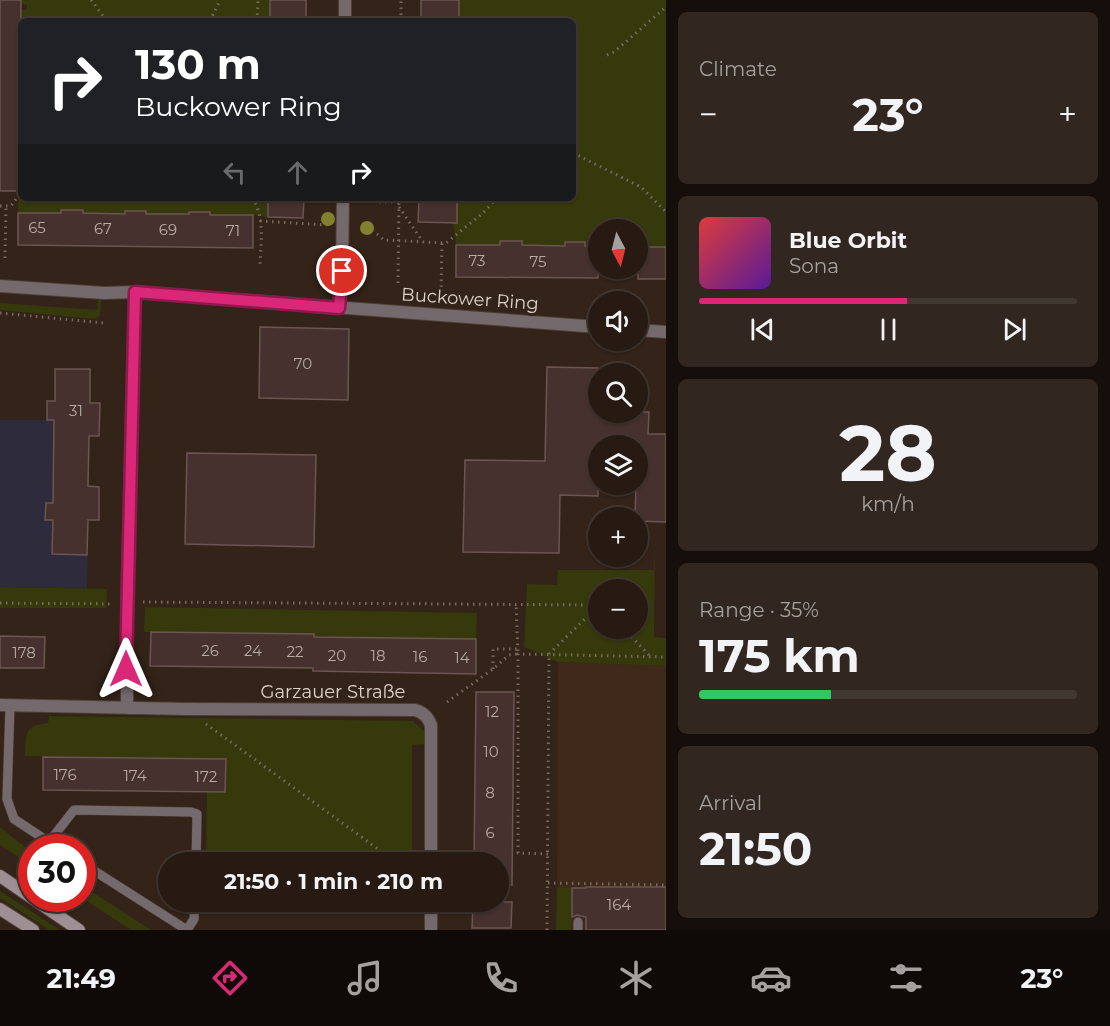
<!DOCTYPE html>
<html lang="en">
<head>
<meta charset="utf-8">
<style>
	body { margin:0; font-family:Montserrat,sans-serif; background:#322720; color:#f1f3f6; height:100vh; display:flex; flex-direction:column; font-size:22px; white-space:nowrap }
	* { box-sizing:border-box; margin:0 }
	p { font-size:20px; color:#a4a19f }
	.icon { flex:none; width:33px; height:33px; fill:none; stroke:currentColor; stroke-width:2; stroke-linecap:round; stroke-linejoin:round }
	.map { position:relative; flex:1; overflow:hidden }
	.sheet { display:flex; flex-direction:column; gap:12px; padding:12px; background:#150e0a; width:444px }
	.sheet>* { flex:none }
	.hud { position:absolute; left:18px; top:18px; width:558px; height:183px; border-radius:9px; box-shadow:0 2px 4px #0004,0 0 0 2px #423832; background:#202124; color:#fff; overflow:hidden }
	.needle { width:39px; rotate:173deg }
	.tools { position:absolute; left:588px; top:219px; display:grid; gap:12px }
	.tools a { display:grid; place-items:center; width:60px; height:60px; border-radius:50%; background:#261a12; box-shadow:0 2px 4px #0004,0 0 0 2px #423832; font-size:30px }
	.speed { position:absolute; left:18px; top:834px; display:flex; gap:12px; font-size:30px; font-weight:700; text-align:center }
	.speed>* { display:grid; place-content:center; width:78px; height:78px; border-radius:50%; background:#261a12; box-shadow:0 2px 4px #0004,0 0 0 2px #423832; line-height:1 }
	.speed .limit { border:9px solid #d22; background:#fff; color:#111 }
	.pin { position:absolute; display:grid; place-items:center; width:51px; height:51px; color:#fff; margin:-26px; border:3px solid #fff; border-radius:50%; box-shadow:0 2px 6px #0007 }
	.me { position:absolute; width:66px; margin:-33px; rotate:0deg; stroke-linejoin:round; filter:drop-shadow(0 0 4px #0008) }
	.turn { display:flex; align-items:center; gap:21px; height:126px; padding:0 18px; font-size:27px }
	.turn .icon { width:78px; height:78px; stroke-width:2.5 }
	.turn b { display:block; font-size:42px; line-height:51px }
	.lanes { display:flex; align-items:center; height:57px; padding:0 18px; background:#0003; justify-content:center; gap:30px; direction:ltr }
	.lanes .off { opacity:.35 }
	.big { font-size:45px; font-weight:700; line-height:1.1 }
	.sheet .widget { flex:1; display:flex; flex-direction:column; justify-content:center; gap:9px; min-width:0; padding:0 21px; border-radius:9px; background:#322720 }
	.sheet .dial { align-items:center; gap:0 }
	.dial b { font-size:78px; line-height:1 }
	.song { display:flex; align-items:center; gap:18px }
	.cover { width:72px; height:72px; border-radius:9px; background:linear-gradient(135deg,hsl(0 70% 55%),hsl(270 70% 35%)) }
	.played { height:6px; border-radius:3px; background:linear-gradient(90deg,#db2777 55%,#423832 55%) }
	.keys { display:flex; justify-content:space-around; direction:ltr }
	.heat { display:flex; justify-content:space-between; align-items:center; font-size:33px; direction:ltr }
	.charge { height:9px; border-radius:4px; background:linear-gradient(90deg,#34c759 35%,#423832 0) }
	.trip { position:absolute; left:158px; top:852px; width:351px; height:60px; border-radius:30px; background:#261a12; box-shadow:0 2px 4px #0004,0 0 0 2px #423832; font-weight:700; line-height:60px; text-align:center }
	.dock { display:flex; height:96px; justify-content:space-around; align-items:center; background:#0f0a07; color:#a4a19f }
	.dock .icon { width:42px; height:42px }
	.dock .selected { color:#db2777 }
	.dock b { font-size:27px; color:#f1f3f6 }
	main { display:flex; flex:1; min-height:0 }
	.map>svg:first-child { display:block }
	.built { fill:#3f291a }
	.education { fill:#2e2b3c }
	.green { fill:#35390c; fill-rule:evenodd }
	.building { fill:#46312e; stroke:#6c5552; stroke-width:1.5 }
	.lines { fill:none; stroke-linecap:round; stroke-linejoin:round }
	.lane-casing { stroke:#4e3f35; stroke-width:10 }
	.street-casing { stroke:#4e3f35; stroke-width:14 }
	.secondary-casing { stroke:#4e3f35; stroke-width:14 }
	.path { stroke:#786a60; stroke-width:3; stroke-dasharray:1.5 4.5; stroke-linecap:butt }
	.lane { stroke:#74696c; stroke-width:9 }
	.street { stroke:#74696c; stroke-width:12 }
	.secondary { stroke:#9f8f94; stroke-width:12 }
	.tree { fill:#82812f }
	.route-casing { stroke:#8e194d; stroke-width:15 }
	.route { stroke:#db2777; stroke-width:10 }
	.labels { text-anchor:middle; dominant-baseline:central; stroke-width:6; stroke-linejoin:round; paint-order:stroke }
	.number-label { font-size:15px; fill:#b8aaa4 }
	.street-label { font-size:18px; fill:#ded3cc; stroke:#332318 }
</style>
</head>
<body>
<main>
<div class="map">
<svg width="666" height="930" viewBox="0 0 666 930">
	<rect width="100%" height="100%" fill="#332318"/>
	<path class="built" d="M558,662L666,666V930H557Z"/>
	<path class="education" d="M0,420H54L88,486L99,487V520H88L87,589L0,587Z"/>
	<path class="green" d="M21,0H270V21H21V10H27V5L21,4Z
		M459,0H666V247H648V242H638V230H598V246H585L584,242H565V246L522,245L521,241H501L500,245H456L453,223L457,198H573V21H459Z
		M21,50V198H268V217L253,215H210L209,212H189V214H146V211H126L125,214L83,213L82,210H62L61,213H18L20,92L15,86H21Z
		M98,300H101L100,315L95,319L0,310V303L97,310Z
		M655,540L654,637L666,638V666L558,662L524,647L527,584L557,585L558,570H654ZM598,590H638V628H598Z
		M0,587L107,589L106,608H0Z
		M145,607L477,613L476,639L314,637L313,634L144,632Z
		M49,716L413,721L424,731L427,744L412,745V857L425,856V862H206L207,791H225V759L25,756C26,735 23,725 48,723Z
		M0,827L31,852V865L0,845Z
		M83,886L151,930H131L82,898Z
		M557,887L572,888L571,930H556Z
		M0,891L60,930H49L0,898Z"/>
	<path class="building" d="M0,0H21L19,191H0Z
		M270,0H306V21H270Z
		M421,0H459V21H421Z
		M268,198H304L303,218L268,217Z
		M419,198H457V223L418,222Z
		M61,210H83V213L125,214V211H146V214H189V212H210V215H253V248L18,245V213H61Z
		M500,241H522V245L565,246V242H585V246H598V278L456,277V245H500Z
		M638,247H666V279H638Z
		M260,327L349,329L348,400L259,398Z
		M547,367L598,368V412H649L648,434H666V522L638,521V518H635L636,484H638V446H598V496L560,495L559,553L463,552L465,460L545,461Z
		M55,369H90V403H100L99,436H89L88,486L99,487V520H88L87,555L52,554L53,520H45L46,503H53L54,420H47V401H55Z
		M187,453L316,455L314,547L185,544Z
		M151,632L314,634V637L476,639V674L313,671V668L150,666Z
		M0,636L45,637L44,668H0Z
		M476,692H514L512,885L498,886V862H474Z
		M43,757L226,759L225,792L43,790Z
		M586,887H666V930H586V917L577,915L572,917V888H586Z
		M473,902H512L511,928H472Z"/>
	<g class="lines">
		<defs>
			<path id="lane" d="M10,705L7,799L14,819L58,848
				M49,842L74,810L191,812L197,814L196,862
				M82,863L187,930
				M578,922V930
				M187,930L194,919L195,902"/>
			<path id="street" d="M345,21V0
				M0,286L104,293L135,292L598,327
				M339,308L342,271L343,198
				M638,330L666,332
				M0,705L185,709L415,710C423,712 428,717 431,725V862
				M127,708V603L135,292
				M431,930V902"/>
			<path id="secondary" d="M0,876L32,898
				M32,898L79,930
				M0,909L33,930"/>
		</defs>
		<use href="#lane" class="lane-casing"/>
		<use href="#street" class="street-casing"/>
		<use href="#secondary" class="secondary-casing"/>
		<path class="path" d="M91,0L107,21
			M210,21L220,0
			M257,21L258,0
			M401,21V0
			M607,55L614,52L666,7
			M573,153L641,187L666,212
			M252,198C266,216 260,247 260,268
			M379,202H399
			M0,206H11L21,192
			M399,207L423,242
			M260,221L327,225
			M377,234L384,240L446,243L483,213L497,198
			M5,258L6,206
			M398,283L399,198
			M441,293L442,243
			M0,313L104,323
			M616,590L623,583
			M143,602L598,605
			M0,603L112,604
			M623,628L649,655
			M493,669V649H518
			M447,702L493,669L509,655L518,654L516,604
			M206,724L396,862
			M548,854L518,853V654L666,657
			M548,883L666,885
			M547,930L549,654L598,606"/>
		<use href="#lane" class="lane"/>
		<use href="#street" class="street"/>
		<use href="#secondary" class="secondary"/>
	</g>
	<g class="tree">
		<circle cx="328" cy="219" r="7"/>
		<circle cx="367" cy="228" r="7"/>
	</g>
	<g class="lines">
		<defs>
			<path id="route" d="M126,669L135,292L339,308L342,271"/>
		</defs>
		<use href="#route" class="route-casing"/>
		<use href="#route" class="route"/>
	</g>
	<g class="labels">
		<g class="number-label">
			<text x="37" y="227">65</text>
			<text x="103" y="228">67</text>
			<text x="168" y="229">69</text>
			<text x="233" y="230">71</text>
			<text x="477" y="260">73</text>
			<text x="538" y="261">75</text>
			<text x="303" y="363">70</text>
			<text x="76" y="410">31</text>
			<text x="210" y="650">26</text>
			<text x="253" y="650">24</text>
			<text x="295" y="651">22</text>
			<text x="24" y="652">178</text>
			<text x="337" y="655">20</text>
			<text x="378" y="655">18</text>
			<text x="420" y="656">16</text>
			<text x="462" y="657">14</text>
			<text x="492" y="711">12</text>
			<text x="491" y="751">10</text>
			<text x="65" y="774">176</text>
			<text x="135" y="775">174</text>
			<text x="206" y="776">172</text>
			<text x="490" y="792">8</text>
			<text x="490" y="832">6</text>
			<text x="619" y="904">164</text>
		</g>
		<g class="street-label">
			<text transform="translate(470 299) rotate(4)">Buckower Ring</text>
			<text x="333" y="692">Garzauer Straße</text>
		</g>
	</g>
</svg>
<div class="tools">
<a><svg class="needle" viewBox="-14 -14 28 28"><path d="M0-13l5 13h-10z" fill="#e53935"/><path d="M0 13l5-13h-10z" fill="#a4a19f"/></svg></a>
<a><svg class="icon" aria-label="sound" viewBox="0 0 24 24"><path d="M4 9h4l5-4v14l-5-4H4zM17 9q2 3 0 6"/></svg></a>
<a><svg class="icon" aria-label="search" viewBox="0 0 24 24"><circle cx="10" cy="10" r="6"/><path d="M15 15l6 6"/></svg></a>
<a><svg class="icon" aria-label="layers" viewBox="0 0 24 24"><path d="M12 4l9 5-9 5-9-5zM3 14l9 5 9-5"/></svg></a>
<a>+</a>
<a>−</a>
</div>
<div class="speed"><div class="limit">30</div></div>
<div class="pin" style="left:342px;top:271px;background:#d93025"><svg class="icon" aria-label="arrive" viewBox="0 0 24 24"><path d="M6 21V4h12l-3 4 3 4H6"/></svg></div>
<svg class="me" style="left:126px;top:669px" viewBox="-20 -20 40 40"><path d="M0-17L14 15 0 8-14 15z" fill="#db2777" stroke="#fff" stroke-width="4"/></svg>
<div class="trip">21:50 · 1 min · 210 m</div>
<div class="hud">
<div class="turn"><svg class="icon" aria-label="right" viewBox="0 0 24 24"><path d="M7 20v-9h11M14 6l5 5-5 5"/></svg><div><b>130 m</b>Buckower Ring</div></div>
<div class="lanes"><svg class="icon off" aria-label="left" viewBox="0 0 24 24"><path d="M17 20v-9H6M10 6l-5 5 5 5"/></svg><svg class="icon off" aria-label="ahead" viewBox="0 0 24 24"><path d="M12 20V5M6 11l6-6 6 6"/></svg><svg class="icon" aria-label="right" viewBox="0 0 24 24"><path d="M7 20v-9h11M14 6l5 5-5 5"/></svg></div>
</div>
</div>
<section class="sheet">
<div class="widget"><p>Climate</p>
<div class="heat"><a>−</a><b class="big">23°</b><a>+</a></div>
</div>
<div class="widget">
<div class="song"><i class="cover"></i><div><b>Blue Orbit</b><p>Sona</p></div></div>
<div class="played"></div>
<div class="keys"><svg class="icon" aria-label="previous" viewBox="0 0 24 24"><path d="M18 5L8 12l10 7zM5 5v14"/></svg><svg class="icon" aria-label="pause" viewBox="0 0 24 24"><path d="M8 5v14M16 5v14"/></svg><svg class="icon" aria-label="next" viewBox="0 0 24 24"><path d="M6 5l10 7-10 7zM19 5v14"/></svg></div>
</div>
<div class="widget dial"><b>28</b><p>km/h</p></div>
<div class="widget"><p>Range · 35%</p><b class="big">175 km</b><div class="charge"></div></div>
<div class="widget"><p>Arrival</p><b class="big">21:50</b></div>
</section>
</main>
<nav class="dock">
<b>21:49</b>
<svg class="icon selected" aria-label="directions" viewBox="0 0 24 24"><path d="M12 3l9 9-9 9-9-9zM9 14v-3h6M13 9l2 2-2 2"/></svg>
<svg class="icon" aria-label="music" viewBox="0 0 24 24"><path d="M9 18V5l10-2v13"/><circle cx="6" cy="18" r="3"/><circle cx="16" cy="16" r="3"/></svg>
<svg class="icon" aria-label="phone" viewBox="0 0 24 24"><path d="M5 4h4l2 5-3 2q2 4 5 5l2-3 5 2v4C11 20 4 13 5 4z"/></svg>
<svg class="icon" aria-label="climate" viewBox="0 0 24 24"><path d="M12 3v18M4 7l16 10M4 17L20 7"/></svg>
<svg class="icon" aria-label="car" viewBox="0 0 24 24"><path d="M5 17H2v-5l4-1 3-4h7l3 4 3 1v5h-3M9 17h6M6 11h13"/><circle cx="7" cy="17" r="2"/><circle cx="17" cy="17" r="2"/></svg>
<svg class="icon" aria-label="filters" viewBox="0 0 24 24"><path d="M4 7h16M4 17h16"/><circle cx="9" cy="7" r="2"/><circle cx="15" cy="17" r="2"/></svg>
<b>23°</b>
</nav>
</body>
</html>
